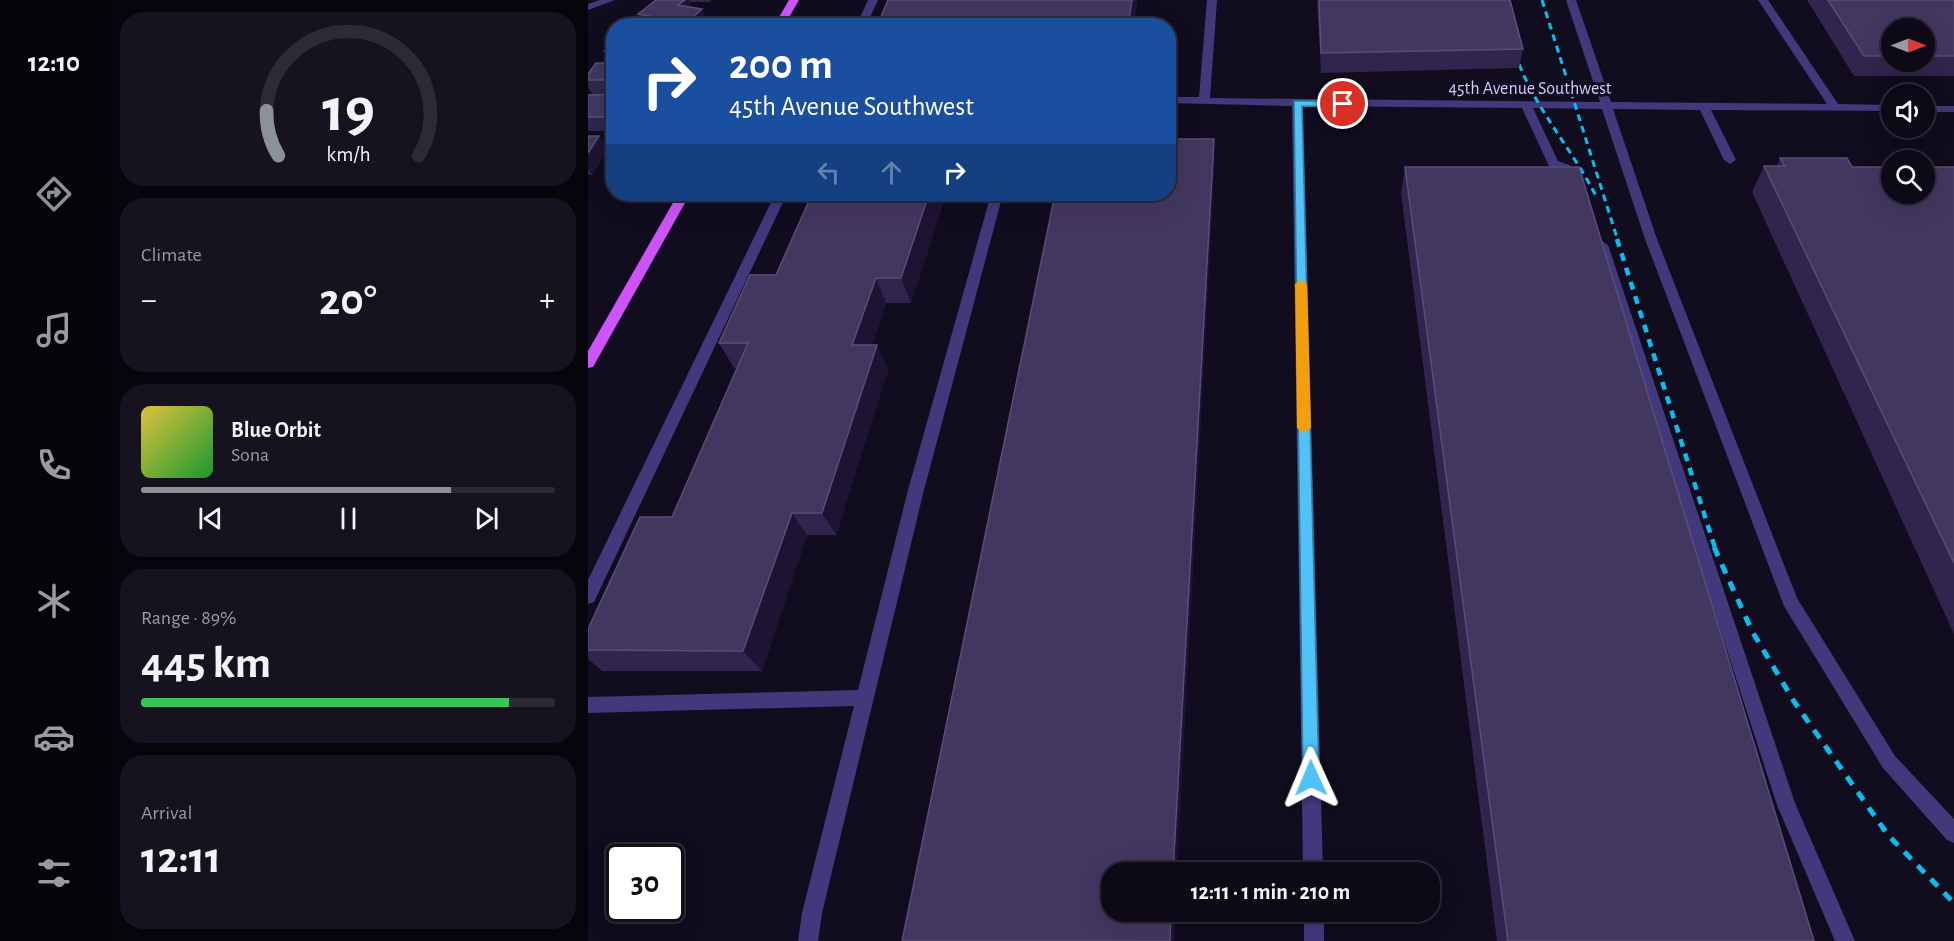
<!DOCTYPE html>
<html lang="en">
<head>
<meta charset="utf-8">
<style>
	body { margin:0; font-family:"Alegreya Sans",sans-serif; background:#16121f; color:#f1f3f6; height:100vh; display:flex; flex-direction:column; font-size:22px; white-space:nowrap }
	* { box-sizing:border-box; margin:0 }
	p { font-size:20px; color:#9a9aa1 }
	.icon { flex:none; width:33px; height:33px; fill:none; stroke:currentColor; stroke-width:2; stroke-linecap:round; stroke-linejoin:round }
	.map { position:relative; flex:1; overflow:hidden }
	.side { display:flex; flex-direction:column; gap:12px; padding:12px; background:#07050c; width:480px }
	.side>* { flex:none }
	.guide { position:absolute; left:18px; top:18px; width:570px; height:183px; border-radius:24px; box-shadow:0 6px 24px #0002,0 0 0 2px #2d2a35; background:#1a4fa0; color:#fff; overflow:hidden }
	.needle { width:39px; rotate:90deg }
	.controls { position:absolute; left:1293px; top:18px; display:grid; gap:12px }
	.controls a { display:grid; place-items:center; width:54px; height:54px; border-radius:50%; background:#0d0916; box-shadow:0 6px 24px #0002,0 0 0 2px #2d2a35; font-size:30px }
	.speed { position:absolute; left:18px; top:844px; display:flex; gap:12px; font-size:30px; font-weight:700; text-align:center }
	.speed>* { display:grid; place-content:center; width:78px; height:78px; border-radius:50%; background:#0d0916; box-shadow:0 6px 24px #0002,0 0 0 2px #2d2a35; line-height:1 }
	.speed .limit { border:3px solid #111; border-radius:9px; background:#fff; color:#111 }
	.pin { position:absolute; display:grid; place-items:center; width:51px; height:51px; color:#fff; margin:-26px; border:3px solid #fff; border-radius:50%; box-shadow:0 2px 6px #0007 }
	.me { position:absolute; width:66px; margin:-33px; rotate:359deg; stroke-linejoin:round; filter:drop-shadow(0 0 4px #0008) }
	.turn { display:flex; align-items:center; gap:21px; height:126px; padding:0 24px; font-size:27px }
	.turn .icon { width:78px; height:78px; stroke-width:2.5 }
	.turn b { display:block; font-size:42px; line-height:51px }
	.lanes { display:flex; align-items:center; height:57px; padding:0 24px; background:#0003; justify-content:center; gap:30px; direction:ltr }
	.lanes .off { opacity:.35 }
	.big { font-size:45px; font-weight:700; line-height:1.1 }
	.side .tile { flex:1; display:flex; flex-direction:column; justify-content:center; gap:9px; min-width:0; padding:0 21px; border-radius:24px; background:#16121f }
	.side .dial { align-items:center; gap:0 }
	.dial svg { height:156px; overflow:visible; fill:none; stroke:#2d2a35; stroke-width:7; stroke-linecap:round; text-anchor:middle }
	.dial text { fill:#f1f3f6; stroke:none }
	.song { display:flex; align-items:center; gap:18px }
	.cover { width:72px; height:72px; border-radius:9px; background:linear-gradient(135deg,hsl(50 70% 55%),hsl(130 70% 35%)) }
	.played { height:6px; border-radius:3px; background:linear-gradient(90deg,#8c9099 75%,#2d2a35 75%) }
	.keys { display:flex; justify-content:space-around; direction:ltr }
	.heat { display:flex; justify-content:space-between; align-items:center; font-size:33px; direction:ltr }
	.charge { height:9px; border-radius:4px; background:linear-gradient(90deg,#34c759 89%,#2d2a35 0) }
	.trip { position:absolute; left:513px; top:862px; width:339px; height:60px; border-radius:24px; background:#0d0916; box-shadow:0 6px 24px #0002,0 0 0 2px #2d2a35; font-weight:700; line-height:60px; text-align:center }
	main { display:flex; flex:1; min-height:0 }
	.tab-bar { display:flex; flex-direction:column; width:108px; justify-content:space-around; align-items:center; background:#050409; color:#9a9aa1 }
	.tab-bar .icon { width:42px; height:42px }
	.tab-bar .selected { color:#8c9099 }
	.tab-bar b { font-size:27px; color:#f1f3f6 }
	.map>svg:first-child { display:block }
	.lines { fill:none; stroke-linecap:round; stroke-linejoin:round }
	.minor { fill:#42387c; fill-rule:evenodd }
	.major { fill:#cf53fc; fill-rule:evenodd }
	.rail-far2 { stroke:#04c0f0; stroke-width:3; stroke-dasharray:7 5; stroke-linecap:butt }
	.rail-far1 { stroke:#04c0f0; stroke-width:4.5; stroke-dasharray:8 7; stroke-linecap:butt }
	.rail { stroke:#04c0f0; stroke-width:5; stroke-dasharray:10 9; stroke-linecap:butt }
	.wall { fill:#30254c; fill-rule:evenodd }
	.shaded-wall { fill:#1c1432 }
	.building { fill:#42375f; stroke:#594e78; stroke-width:1.5 }
	.route { fill:#4fc3f7; stroke:#337fa1; stroke-width:1.5 }
	.slow { fill:#f59e0b }
	.labels { text-anchor:middle; dominant-baseline:central; stroke-width:6; stroke-linejoin:round; paint-order:stroke }
	.far-street-label { font-size:18px; fill:#d6cafe; stroke:#110c1e }
</style>
</head>
<body>
<main>
<nav class="tab-bar">
<b>12:10</b>
<svg class="icon selected" aria-label="directions" viewBox="0 0 24 24"><path d="M12 3l9 9-9 9-9-9zM9 14v-3h6M13 9l2 2-2 2"/></svg>
<svg class="icon" aria-label="music" viewBox="0 0 24 24"><path d="M9 18V5l10-2v13"/><circle cx="6" cy="18" r="3"/><circle cx="16" cy="16" r="3"/></svg>
<svg class="icon" aria-label="phone" viewBox="0 0 24 24"><path d="M5 4h4l2 5-3 2q2 4 5 5l2-3 5 2v4C11 20 4 13 5 4z"/></svg>
<svg class="icon" aria-label="climate" viewBox="0 0 24 24"><path d="M12 3v18M4 7l16 10M4 17L20 7"/></svg>
<svg class="icon" aria-label="car" viewBox="0 0 24 24"><path d="M5 17H2v-5l4-1 3-4h7l3 4 3 1v5h-3M9 17h6M6 11h13"/><circle cx="7" cy="17" r="2"/><circle cx="17" cy="17" r="2"/></svg>
<svg class="icon" aria-label="filters" viewBox="0 0 24 24"><path d="M4 7h16M4 17h16"/><circle cx="9" cy="7" r="2"/><circle cx="15" cy="17" r="2"/></svg>
</nav>
<section class="side">
<div class="tile dial"><svg viewBox="0 0 100 80">
<path d="M14 69A42 42 0 1 1 86 69"/>
<path d="M14 69A42 42 0 0 1 8 46" stroke="#8c9099"/>
<text x="50" y="56" font-size="32" font-weight="700">19</text>
<text x="50" y="72" font-size="11">km/h</text>
</svg></div>
<div class="tile"><p>Climate</p>
<div class="heat"><a>−</a><b class="big">20°</b><a>+</a></div>
</div>
<div class="tile">
<div class="song"><i class="cover"></i><div><b>Blue Orbit</b><p>Sona</p></div></div>
<div class="played"></div>
<div class="keys"><svg class="icon" aria-label="previous" viewBox="0 0 24 24"><path d="M18 5L8 12l10 7zM5 5v14"/></svg><svg class="icon" aria-label="pause" viewBox="0 0 24 24"><path d="M8 5v14M16 5v14"/></svg><svg class="icon" aria-label="next" viewBox="0 0 24 24"><path d="M6 5l10 7-10 7zM19 5v14"/></svg></div>
</div>
<div class="tile"><p>Range · 89%</p><b class="big">445 km</b><div class="charge"></div></div>
<div class="tile"><p>Arrival</p><b class="big">12:11</b></div>
</section>
<div class="map">
<svg width="1366" height="941" viewBox="0 0 1366 941">
	<rect width="100%" height="100%" fill="#110c1e"/>
	<g class="lines">
		<path class="minor" d="M12,0H27L0,10V4Z
			M280,0H290L278,26H268Z
			M619,0H629L622,98L1012,102L978,0H988L1023,102L1239,104L1170,0H1180L1250,104L1304,105V111L1123,110L1148,160L1142,164L1136,160L1112,110L1025,109L1069,239L1209,598L1307,756L1366,819V843L1359,840L1295,768L1196,606L1057,239L1014,109L945,108L970,161L981,165L996,178L990,182L961,166L934,108L715,106L735,873H715L704,106L580,103V97H611Z
			M1336,106H1366V112H1336Z
			M187,194H199L6,602L0,604V580Z
			M403,194H415L336,490L234,913L230,941H210L214,913L266,706L0,713V697L270,690L320,490Z
			M1014,241L1020,245L1207,803L1267,941H1247L1189,805L1008,245Z
			M716,912H736V941H716Z"/>
		<path class="major" d="M201,0H211L196,26H186Z
			M90,194H102L5,367L0,368V351Z"/>
		<path class="rail-far2" d="M954,0L1030,241
			M927,53C945,107 984,148 1009,198"/>
		<path class="rail-far1" d="M1029,239L1127,548"/>
		<path class="rail" d="M1126,547L1164,631L1207,703L1300,835L1366,903"/>
	</g>
	<path class="wall" d="M68,0H123L122,2H102L104,8L121,23L118,26H56L50,14Z
		M729,0H922L935,49L931,68L733,73Z
		M1219,0H1366V76H1266ZM1304,28H1336V62H1304Z
		M26,38V93L4,94L0,87V74L23,63L16,51Z
		M26,94V131H0V95Z
		M0,136H11L20,149L4,175H0Z
		M1192,158L1264,167H1366V634L1164,192L1176,166H1189Z
		M817,167L1226,941H909L813,193Z
		M358,194L323,303H298L284,345H289L300,370L248,535H219L174,671H14L0,659V629L84,517L149,368H146L131,343L188,275Z"/>
	<path class="shaded-wall" d="M97,0H101L106,11L90,5Z
		M544,0H550L546,26H540Z
		M114,9L121,23L118,26H104L102,20Z
		M92,19L96,26H92L89,21Z
		M11,136L20,149L4,175L0,168V153Z
		M626,139L627,159L589,873H585Z
		M341,194H358L323,303L313,278Z
		M288,278L298,303L276,370L264,345Z
		M289,345L300,370L248,535L234,513Z
		M204,513L219,535L174,671L155,651Z
		M583,912H587L586,941H582Z"/>
	<path class="building" d="M68,0H97L90,5L114,9L102,20L92,19L89,21L50,14Z
		M300,0H544L540,26H289Z
		M731,0H922L935,49L733,53Z
		M1240,0H1366V56H1336V28H1304V56H1276Z
		M26,38V51H16Z
		M8,63H26V80H0V74Z
		M26,94L25,117H0V95Z
		M0,136H11L0,153Z
		M580,139H626L585,873H524V912H583L582,941H314L467,194H580Z
		M1192,158H1259L1264,167H1304V194H1336V167H1366V563L1176,166H1197Z
		M817,167H991L1226,941H920Z
		M224,194H341L313,278H288L264,345H289L234,513H204L155,651L0,650V629L52,517H84L160,343H131L162,275H188Z"/>
	<path class="route" d="M706,101H755L760,104L755,107L714,106L731,778L729,784L723,786L717,784L715,778Z"/>
	<path class="slow" d="M713,280L719,284L723,428L716,433L709,428L707,284Z"/>
	<g class="labels">
		<g class="far-street-label">
			<text x="942" y="89">45th Avenue Southwest</text>
		</g>
	</g>
</svg>
<div class="controls">
<a><svg class="needle" viewBox="-14 -14 28 28"><path d="M0-13l5 13h-10z" fill="#e53935"/><path d="M0 13l5-13h-10z" fill="#9a9aa1"/></svg></a>
<a><svg class="icon" aria-label="sound" viewBox="0 0 24 24"><path d="M4 9h4l5-4v14l-5-4H4zM17 9q2 3 0 6"/></svg></a>
<a><svg class="icon" aria-label="search" viewBox="0 0 24 24"><circle cx="10" cy="10" r="6"/><path d="M15 15l6 6"/></svg></a>
</div>
<div class="speed"><div class="limit">30</div></div>
<div class="pin" style="left:755px;top:104px;background:#d93025"><svg class="icon" aria-label="arrive" viewBox="0 0 24 24"><path d="M6 21V4h12l-3 4 3 4H6"/></svg></div>
<svg class="me" style="left:723px;top:778px" viewBox="-20 -20 40 40"><path d="M0-17L14 15 0 8-14 15z" fill="#4fc3f7" stroke="#fff" stroke-width="4"/></svg>
<div class="trip">12:11 · 1 min · 210 m</div>
<div class="guide">
<div class="turn"><svg class="icon" aria-label="right" viewBox="0 0 24 24"><path d="M7 20v-9h11M14 6l5 5-5 5"/></svg><div><b>200 m</b>45th Avenue Southwest</div></div>
<div class="lanes"><svg class="icon off" aria-label="left" viewBox="0 0 24 24"><path d="M17 20v-9H6M10 6l-5 5 5 5"/></svg><svg class="icon off" aria-label="ahead" viewBox="0 0 24 24"><path d="M12 20V5M6 11l6-6 6 6"/></svg><svg class="icon" aria-label="right" viewBox="0 0 24 24"><path d="M7 20v-9h11M14 6l5 5-5 5"/></svg></div>
</div>
</div>
</main>
</body>
</html>
